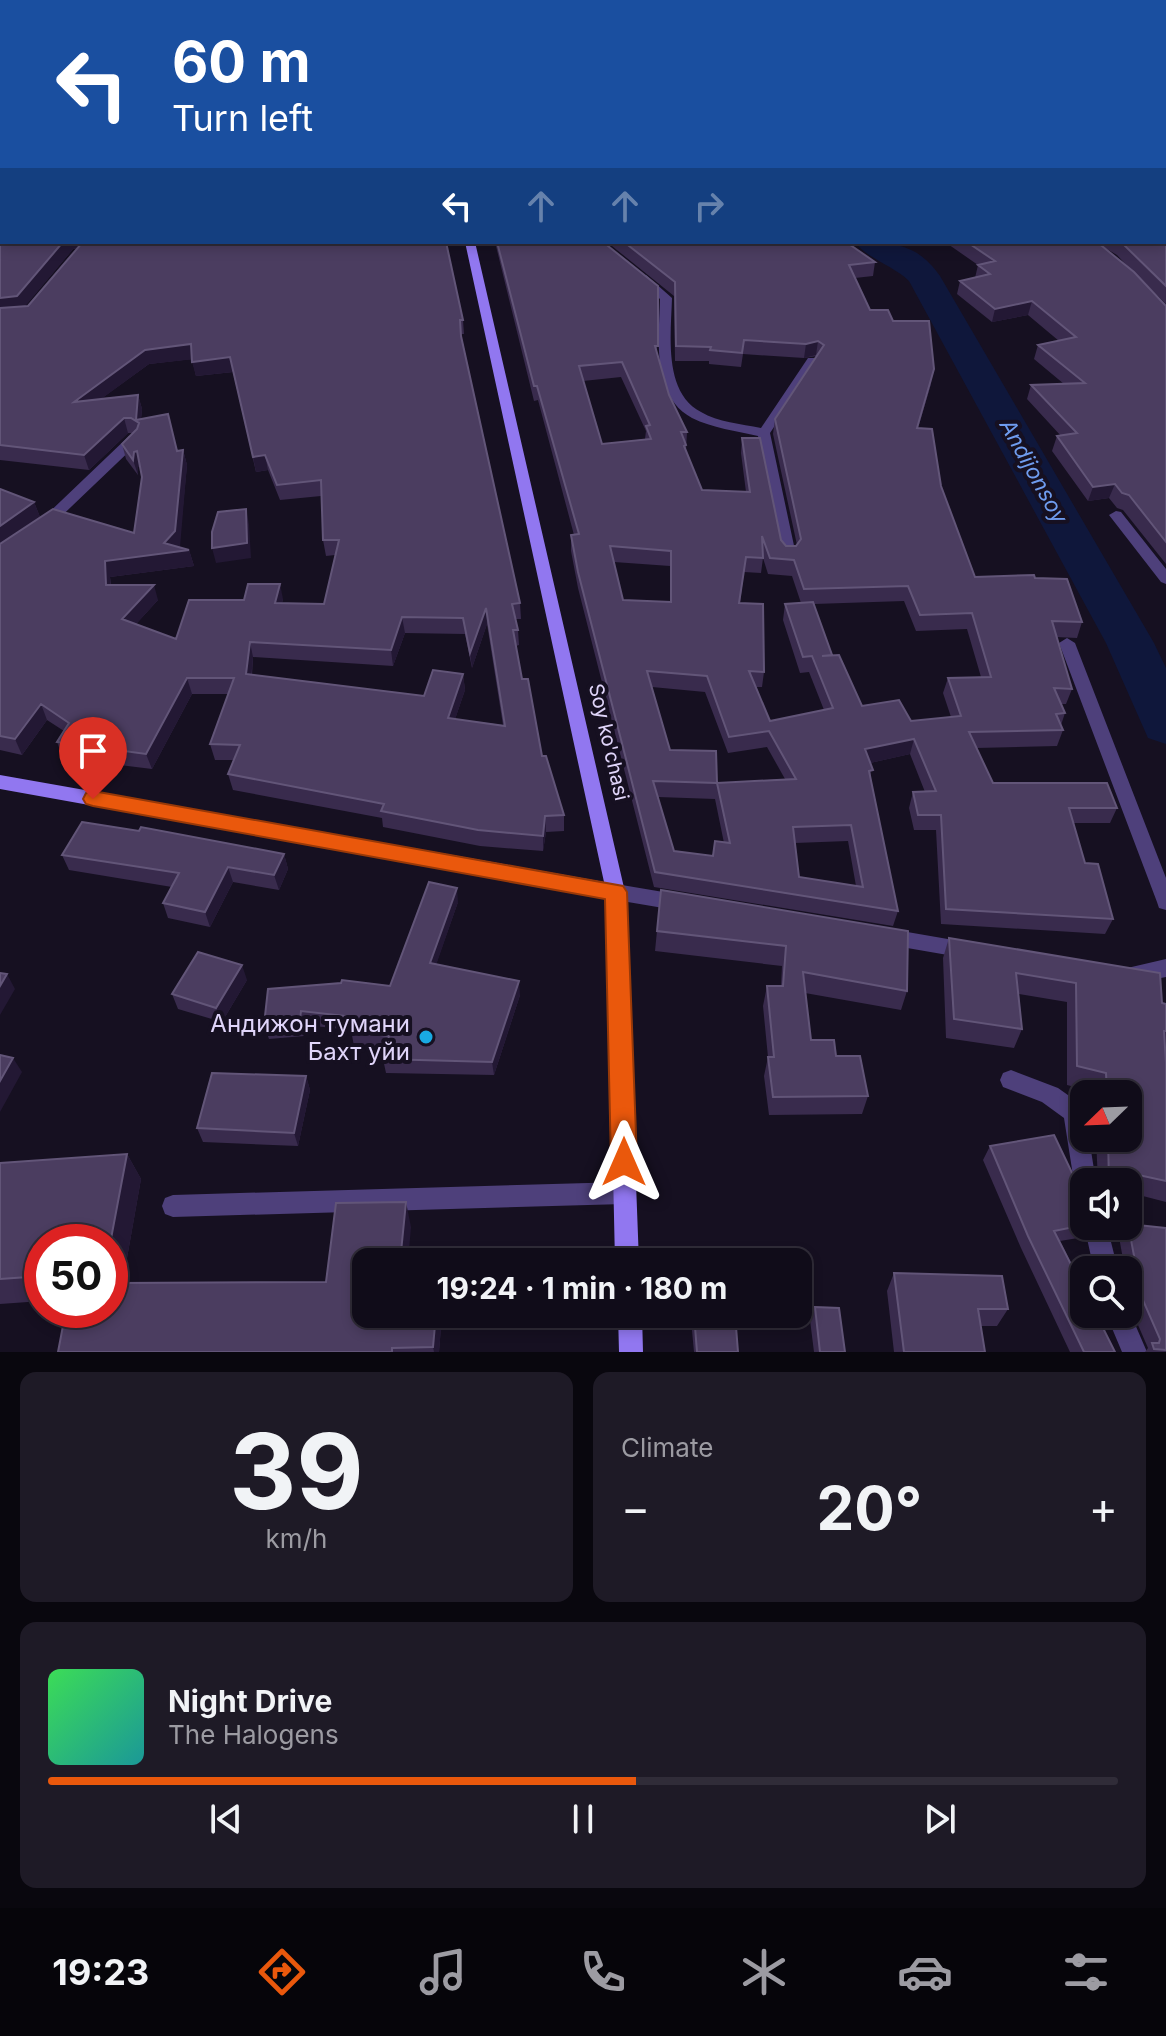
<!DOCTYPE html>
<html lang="en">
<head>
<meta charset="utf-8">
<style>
	body { margin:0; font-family:Inter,sans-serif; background:#1e1a26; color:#f1f3f6; height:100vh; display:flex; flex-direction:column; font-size:30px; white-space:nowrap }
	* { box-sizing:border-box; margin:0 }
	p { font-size:26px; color:#9c9ba2 }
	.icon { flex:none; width:44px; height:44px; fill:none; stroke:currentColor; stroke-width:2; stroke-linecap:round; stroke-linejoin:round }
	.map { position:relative; height:1352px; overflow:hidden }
	.drawer { display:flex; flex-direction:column; gap:20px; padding:20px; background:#09070e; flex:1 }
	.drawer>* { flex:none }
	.banner { position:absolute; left:0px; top:0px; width:1166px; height:244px; box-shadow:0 4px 12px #0003,0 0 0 2px #302c38; background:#1a4fa0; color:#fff; overflow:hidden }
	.needle { width:52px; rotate:247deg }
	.buttons { position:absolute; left:1070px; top:1080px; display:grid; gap:16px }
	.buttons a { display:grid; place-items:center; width:72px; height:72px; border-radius:16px; background:#100c19; box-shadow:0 4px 12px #0003,0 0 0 2px #302c38; font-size:40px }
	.speed { position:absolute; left:24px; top:1224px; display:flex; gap:16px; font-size:40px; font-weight:700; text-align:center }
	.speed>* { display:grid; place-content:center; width:104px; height:104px; border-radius:50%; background:#100c19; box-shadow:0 4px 12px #0003,0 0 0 2px #302c38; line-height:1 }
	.speed .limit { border:12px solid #d22; background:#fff; color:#111 }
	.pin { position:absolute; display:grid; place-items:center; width:68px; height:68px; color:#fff; margin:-82px -34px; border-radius:50% 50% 50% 0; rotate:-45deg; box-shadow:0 0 8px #0007 }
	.pin .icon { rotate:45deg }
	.me { position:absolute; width:88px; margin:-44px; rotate:0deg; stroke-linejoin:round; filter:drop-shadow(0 0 6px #0008) }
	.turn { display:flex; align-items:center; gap:28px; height:168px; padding:0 40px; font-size:36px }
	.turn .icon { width:104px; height:104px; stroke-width:2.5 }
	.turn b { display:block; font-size:56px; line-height:68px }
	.lanes { display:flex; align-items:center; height:76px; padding:0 40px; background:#0003; justify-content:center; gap:40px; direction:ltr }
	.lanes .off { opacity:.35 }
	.big { font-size:60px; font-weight:700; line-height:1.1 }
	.drawer .card { flex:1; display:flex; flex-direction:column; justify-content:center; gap:12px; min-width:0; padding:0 28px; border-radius:16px; background:#1e1a26 }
	.drawer .dial { align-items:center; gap:0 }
	.dial b { font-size:104px; line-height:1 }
	.song { display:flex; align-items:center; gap:24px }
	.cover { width:96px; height:96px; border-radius:12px; background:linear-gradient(135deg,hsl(130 70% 55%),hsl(180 70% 35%)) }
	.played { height:8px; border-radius:4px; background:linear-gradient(90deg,#ea580c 55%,#302c38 55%) }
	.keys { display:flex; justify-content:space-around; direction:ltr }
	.heat { display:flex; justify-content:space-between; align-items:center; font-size:44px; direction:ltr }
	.drawer .tiles { flex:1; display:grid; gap:20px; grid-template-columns:1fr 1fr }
	.card:last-child { grid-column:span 2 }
	.trip { position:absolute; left:352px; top:1248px; width:460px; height:80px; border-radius:16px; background:#100c19; box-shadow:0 4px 12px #0003,0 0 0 2px #302c38; font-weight:700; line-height:80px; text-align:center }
	.tabs { display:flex; height:128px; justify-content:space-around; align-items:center; background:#06050a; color:#9c9ba2 }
	.tabs .icon { width:56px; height:56px }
	.tabs .selected { color:#ea580c }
	.tabs b { font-size:36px; color:#f1f3f6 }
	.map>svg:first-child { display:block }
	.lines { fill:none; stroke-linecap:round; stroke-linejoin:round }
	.river { fill:#0f173b; fill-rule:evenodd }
	.minor { fill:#4e407b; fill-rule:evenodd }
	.secondary { fill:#9177f0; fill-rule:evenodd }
	.wall { fill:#392b4d; fill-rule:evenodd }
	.shaded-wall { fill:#231834 }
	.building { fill:#4b3d60; stroke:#625578; stroke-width:2; fill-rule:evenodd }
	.route { fill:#ea580c; stroke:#983908; stroke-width:2 }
	.poi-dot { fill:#19a9e2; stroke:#161021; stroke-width:3 }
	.labels { text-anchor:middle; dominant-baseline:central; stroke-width:8; stroke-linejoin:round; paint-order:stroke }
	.street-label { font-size:20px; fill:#e0d5fa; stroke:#161021 }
	.water-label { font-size:22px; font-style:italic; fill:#6f9cef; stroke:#161021 }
	.near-poi-label { font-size:24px; fill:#e0d5fa; stroke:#161021; text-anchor:end }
</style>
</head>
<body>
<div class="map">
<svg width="1166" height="1352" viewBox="0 0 1166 1352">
	<rect width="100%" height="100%" fill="#161021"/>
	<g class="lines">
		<path class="river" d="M746,0H768V2H746Z
			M855,242C892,242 917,243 940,276L1154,643L1166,668V744L1148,738L1106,643L909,281C894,266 866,258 855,242Z"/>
		<path class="minor" d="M784,0H792L793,2H785Z
			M1164,89H1166V95L1164,94Z
			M638,275H646L672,298C671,334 663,392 701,412C718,422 741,424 761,428L808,358H816L818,361L770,433L796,555L794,558H784L782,555L758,436C737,431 712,428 692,418C651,396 659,338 660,299L638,279Z
			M134,435L140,439L139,442L49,528H39L37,525L39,522L129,436Z
			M1116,511L1121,512L1166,569V584L1161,582L1109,515Z
			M1067,638L1075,643L1166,878V910L1159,908L1157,902L1059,643Z
			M616,884L681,895L688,897L690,903L688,909L681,911L616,900L609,897L607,892L609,887Z
			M890,929L965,942L972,944L975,950L972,956L965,958L890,945L883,943L880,937L883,931Z
			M1166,959V977L1130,984L1123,981L1120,975L1123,969Z
			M1011,1070L1058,1088L1082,1105L1084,1138H1089L1096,1182H1084V1193L1077,1190L1074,1182L1064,1118L1042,1102L1003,1087L1000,1080L1003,1073Z
			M624,1182L632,1185L635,1193L632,1201L624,1204L173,1217L165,1214L162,1206L165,1198L173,1195Z
			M1084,1225L1107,1226L1118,1270H1094Z
			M1128,1308L1147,1352H1122L1106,1314H1128Z"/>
		<path class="secondary" d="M465,242H475L625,892L639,1262H615L607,898L0,789V775L604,882Z
			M618,1314H642L643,1352H619Z"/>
	</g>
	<path class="wall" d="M0,0L2,242H446L463,320L464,334H461L520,603L521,619H515L518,630L519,645L516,646L522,679L542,756L564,815V831L546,832L543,851L480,846L383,827L382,818L233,790L228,774L234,760H215L210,744L228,694H192L152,769L63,758L57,742L64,731L47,720L22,755L0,750V490L34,502L40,517L134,533L142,477L140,467H138V475L126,459L122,444L133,433H128L89,470L0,460ZM78,248L28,306H25L73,249ZM192,359L196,376L233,372L256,472L268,470L280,500L321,496L323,540L326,556L335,555L324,604L282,603L283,599L176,639L136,624L158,600L111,585L110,577L194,566L189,550L179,547L187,465L183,450L177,451L141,419L142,409L138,395L102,398L149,364ZM487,624L503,725L455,719L465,690L463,674L424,696L252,675L253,657L393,666L405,633L465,634L472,668Z
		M795,0H1166V70L1164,68V2H797Z
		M1166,101V304L1139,277L1166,306V564L1123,510L1117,508L1109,498L1088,501L1052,451L1057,436H1061L1027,399L1031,385L1064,384L1034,359L1038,345L1059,341L1028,315L992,322L957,294L960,281L975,278L978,265L945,242H1164ZM1105,248L1117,255L1131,270Z
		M495,242H603L658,286L657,354L669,395L687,432L686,451L702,490L746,492L741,453L742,438L781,540L786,546L797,545L773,434L775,419L817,356L804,358L743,354L741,367L709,364V361H675L674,296L607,242H846L875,262L873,276L855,278L870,310L893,321L931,384L918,428L975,577L1035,578L1082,622L1077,638L1056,637L1072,689L1066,704H1061L1065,713L1061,725L1063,730L1057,746L976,748L993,783L1117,808L1110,823H1073L1085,863L1113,919L1105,934L941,924L936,830H914L909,808L913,792H925L910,754L870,763L871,779L898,911L893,926L654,887L578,588L571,551V535H574L538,400L534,401ZM621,377L646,431L645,439L602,444L583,381ZM763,558L768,574L792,576L801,603L785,604L783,620L800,673L809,672L824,710L770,721L755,687H762L764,672L740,603L744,572L761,573ZM614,562L670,566V602L623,600ZM904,601L916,631L967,629L981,677L948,678L943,693L951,717L911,721L862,706L832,655L814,604ZM652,687L705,692L728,753L767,747L785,779L717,783L670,750ZM658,797L715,799L724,843L713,856L674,851ZM848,841L856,886L799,877L795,843Z
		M284,854L288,869L279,890L233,882L210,927L168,918L163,903L172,887L69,870L62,855Z
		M661,890L907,991L901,1010L805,993L811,1040L836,1056L868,1096L862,1114L769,1115L764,1076L768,1057L763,1006L767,986H781L782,966L655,951Z
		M458,902L436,964L520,995L494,1075L386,1073L383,1059L386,1049L354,1046L351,1030L305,1025L304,1036L269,1039L264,1025L268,989L390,986Z
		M949,938L1166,1004V1202L1135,1194L1136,1212L1128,1223V1182H1098L1096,1138H1128V1094H1095V1092L1067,1085V1002L1019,994L1022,1029L1014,1048L946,1038L943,958Z
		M247,980L222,1022L178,1009L172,994Z
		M306,1076L310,1090L298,1146L203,1142L197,1128Z
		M990,1146L1084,1198V1226H1091L1084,1237L1060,1241L1115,1352H1070L1021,1248L983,1160Z
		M127,1154L141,1179L124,1275L129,1283L326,1282L411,1227L366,1314H442L439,1352H58L110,1310L42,1242V1301L0,1304V1163Z
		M1128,1224L1166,1228V1352H1145L1148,1348L1132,1311L1128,1287V1270H1125L1119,1237L1127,1226H1128Z
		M1110,1226H1126L1124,1229L1112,1232Z
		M894,1273L1008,1309L997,1326H980L985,1352H894L887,1291Z
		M815,1307L845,1352H814L810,1320Z
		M692,1314H694L738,1352H694L691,1320Z"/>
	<path class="shaded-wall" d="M63,242H96L73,249L22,310L0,313V298Z
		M1032,301L1028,315L992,322L995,309Z
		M818,341L816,355L804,358L806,344Z
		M191,344L195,359L149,364L78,416L74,402L145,350Z
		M230,357L233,372L196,376L192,362Z
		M934,369L931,384L914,442L917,428Z
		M138,395L142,409L140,430L139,423L136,421Z
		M124,418L128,433L89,470L84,455Z
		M183,450L187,465L180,547L174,552L189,550L194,566L110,577L112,601L106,585L105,561L164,543Z
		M137,451L142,466L138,467V475L133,460L134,452Z
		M265,455L268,470L256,472L253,457Z
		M1115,484L1109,498L1088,501L1093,487Z
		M34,502L40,517L0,545V526Z
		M246,509L249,524L251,558L216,563L212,548Z
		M280,584L283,599L278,618L275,603Z
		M154,585L158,600L127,634L122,619Z
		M486,608L487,624L472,668L470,653Z
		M402,617L405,633L393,666L391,650Z
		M250,642L253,657L250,690L246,674Z
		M463,674L465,690L450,734L448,718Z
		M187,678L192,694L152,769L146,754Z
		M41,704L47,720L22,755L15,739Z
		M914,739L910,754L861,765L865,749Z
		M545,816L546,832L543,851V836Z
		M284,854L288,869L279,890L274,875Z
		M228,867L233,882L210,927L205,912Z
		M457,888L458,902L432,977L430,963Z
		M242,965L247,980L222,1022L216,1008Z
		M7,974L15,989L0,1015V986Z
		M519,981L520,995L494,1075L492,1062Z
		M301,1011L305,1025L304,1036L300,1022Z
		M13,1058L22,1072L0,1112V1081Z
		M306,1076L310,1090L298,1146L294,1133Z
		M127,1154L141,1179L124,1275L134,1291L132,1306L110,1276V1244Z
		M406,1202L411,1227L408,1262H400Z
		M436,1314H442L439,1352H434L433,1347Z"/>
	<path class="building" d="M0,0H736L737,2H2V242H63L17,296L0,298Z
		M803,0H1097L1098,2H804Z
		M1098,0H1165L1164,4L1166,5V56L1164,54V2H1100Z
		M1164,98L1166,101V286L1121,242H1164Z
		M87,242H446L463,320H460L461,336L520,603L512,604L518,630H513L522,679H528L542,756H546L564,815L545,816L543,836L478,830L381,811L384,804L228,774L240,745L210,744L234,678H187L146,754L57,742L69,723L41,704L15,739L0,736V544L53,509L134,533L142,477L137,451L134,452L133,460L122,444L137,429L139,423L131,418H124L84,455L0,445V308L28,306L81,244ZM191,344L192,362L230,357L253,457L265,455L277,485L321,480L323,540H339L324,604L275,603L280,584H248L244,600H189L176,639L122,619L154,585H106L105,561L189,550L164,543L175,531L183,450L177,451L168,414L136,420L138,395L74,402L145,350ZM486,608L505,726L448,718L463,674L433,670L424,696L246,674L250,642L391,650L402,617L463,618L470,653Z
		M497,242H603L658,286V346H655L669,395L687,432H681L686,445L684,446L702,490L750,492L742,438H760L781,540L786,546H796L801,539L775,419L824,345L818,341L806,344L744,340L742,353L710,350L711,347L676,346L675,282L624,242H846L875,262L849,265L870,310H888L893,321H929L934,369L917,428L932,429L941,486L975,577L1034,575L1035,578L1067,579L1082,622L1052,621L1072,689L1054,688L1065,713L1056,714L1063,730L969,732L993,783H1107L1117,808H1069L1085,863L1098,864L1113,919L946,909L941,815H918L913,792L936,791L914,739L865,749L873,770L869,771L898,911L655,872L578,572L571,535L579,534L537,386H534ZM622,362L650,425L646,426L651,439L602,444L579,366ZM762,536L770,558L794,560L804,589L908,586L920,615L972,613L991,677L948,678L961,716L911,721L899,700L862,706L839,655L822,656L832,655L813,602L785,604L803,657L812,656L833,708L770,721L749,671L764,672L763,604L739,603L746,557L763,558ZM610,546L671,551V602L623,600ZM647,671L707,676L729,737L769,731L796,779L717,783L716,751L670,750ZM653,781L717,783L730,843L715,841L713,856L674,851ZM851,825L863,887L799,877L793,827Z
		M967,242H1097L1134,272L1166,306V542L1129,495L1122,493L1115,484L1093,487L1057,436L1077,433L1031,385L1085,383L1038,345L1076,337L1032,301L995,309L960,281L990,274L978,265L995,261Z
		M0,489L34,502L0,526Z
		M246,509L247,543L212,548V532L218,512Z
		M82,822L139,831L141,827L284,854L274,875L228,867L205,912L163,903L179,873L62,855Z
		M429,882L457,888L430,963L519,981L492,1062L383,1059L389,1036L351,1032L355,1017L301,1011L300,1022L264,1025L268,989L341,983L342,980L390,986Z
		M661,890L908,931L907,991L803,972L811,1040H834L836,1056H860L868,1096L773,1097L768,1057H774L767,986H783L786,946L657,931Z
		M949,938L1160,973L1162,1003L1166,1004V1031H1164L1166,1063V1181L1134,1174L1136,1212L1128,1214V1182H1109L1108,1138H1128V1094H1107L1106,1073L1077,1066L1076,983L1016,973L1022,1029L954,1019Z
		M198,952L242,965L216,1008L172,994Z
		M0,973L7,974L0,986Z
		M0,1055L13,1058L0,1081Z
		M212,1073L306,1076L294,1133L197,1128Z
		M1054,1135L1084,1198V1225L1054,1231L1084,1290V1314H1096L1115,1352H1084L1028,1236L990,1146Z
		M127,1154L110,1244V1242H42V1276L0,1279V1163Z
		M406,1202L400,1262H366V1314H436L433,1347L392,1348V1352H58L66,1310H110V1269L119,1268L117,1283L326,1282L336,1203Z
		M1128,1224L1166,1228V1350L1154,1349L1152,1343H1159L1160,1339L1142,1298Z
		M894,1273L1002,1276L1008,1309H978L985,1352H904Z
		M815,1307L839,1308L845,1352H820Z
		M694,1314H735L738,1352H697Z"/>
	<path class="route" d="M93,791L623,886L627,892L637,1162L633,1171L624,1175L615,1171L611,1162L605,899L93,806L86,804L83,799L86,793Z"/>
	<circle class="poi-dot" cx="426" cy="1037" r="8"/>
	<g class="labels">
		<g class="street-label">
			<text transform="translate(609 742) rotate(77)">Soy ko'chasi</text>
		</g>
		<g class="water-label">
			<text transform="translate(1034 471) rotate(61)">Andijonsoy</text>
		</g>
		<g class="near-poi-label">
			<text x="410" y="1023">Андижон тумани<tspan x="410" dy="28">Бахт уйи</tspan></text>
		</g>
	</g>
</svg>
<div class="buttons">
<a><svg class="needle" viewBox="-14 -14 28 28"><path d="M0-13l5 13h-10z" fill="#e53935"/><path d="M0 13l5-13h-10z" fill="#9c9ba2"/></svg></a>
<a><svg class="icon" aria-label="sound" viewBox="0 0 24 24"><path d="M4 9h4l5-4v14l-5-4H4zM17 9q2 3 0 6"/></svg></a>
<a><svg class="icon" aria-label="search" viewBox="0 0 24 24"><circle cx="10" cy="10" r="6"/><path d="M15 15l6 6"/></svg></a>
</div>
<div class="speed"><div class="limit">50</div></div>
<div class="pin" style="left:93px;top:799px;background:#d93025"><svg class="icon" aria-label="arrive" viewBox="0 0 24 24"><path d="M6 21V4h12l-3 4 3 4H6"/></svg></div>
<svg class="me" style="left:624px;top:1162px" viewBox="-20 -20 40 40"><path d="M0-17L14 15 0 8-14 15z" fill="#ea580c" stroke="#fff" stroke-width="4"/></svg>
<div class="trip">19:24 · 1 min · 180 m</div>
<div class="banner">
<div class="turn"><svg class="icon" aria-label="left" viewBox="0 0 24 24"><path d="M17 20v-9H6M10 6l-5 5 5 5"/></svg><div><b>60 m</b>Turn left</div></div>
<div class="lanes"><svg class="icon" aria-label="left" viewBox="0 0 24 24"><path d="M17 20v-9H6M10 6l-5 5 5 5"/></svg><svg class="icon off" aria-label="ahead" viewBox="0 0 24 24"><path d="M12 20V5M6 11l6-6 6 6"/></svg><svg class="icon off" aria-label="ahead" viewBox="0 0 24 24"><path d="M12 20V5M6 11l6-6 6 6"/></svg><svg class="icon off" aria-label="right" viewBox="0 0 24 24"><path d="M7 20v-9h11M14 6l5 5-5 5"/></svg></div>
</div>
</div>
<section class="drawer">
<div class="tiles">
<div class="card dial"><b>39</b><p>km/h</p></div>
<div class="card"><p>Climate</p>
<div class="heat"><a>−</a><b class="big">20°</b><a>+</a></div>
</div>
<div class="card">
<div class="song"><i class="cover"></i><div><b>Night Drive</b><p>The Halogens</p></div></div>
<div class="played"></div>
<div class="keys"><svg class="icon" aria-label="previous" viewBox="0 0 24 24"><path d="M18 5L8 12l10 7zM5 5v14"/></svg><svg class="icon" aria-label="pause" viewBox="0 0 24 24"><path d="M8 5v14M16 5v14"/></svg><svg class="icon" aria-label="next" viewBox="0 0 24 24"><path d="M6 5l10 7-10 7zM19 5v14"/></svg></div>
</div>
</div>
</section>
<nav class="tabs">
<b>19:23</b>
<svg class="icon selected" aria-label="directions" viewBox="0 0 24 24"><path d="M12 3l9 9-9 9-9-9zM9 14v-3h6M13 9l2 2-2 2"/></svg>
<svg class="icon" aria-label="music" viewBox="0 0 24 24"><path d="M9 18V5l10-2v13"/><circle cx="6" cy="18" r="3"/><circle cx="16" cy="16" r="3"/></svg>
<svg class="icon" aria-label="phone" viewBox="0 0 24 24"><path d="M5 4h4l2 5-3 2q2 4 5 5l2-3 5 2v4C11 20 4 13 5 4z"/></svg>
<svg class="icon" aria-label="climate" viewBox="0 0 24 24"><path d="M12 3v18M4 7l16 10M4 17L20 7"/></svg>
<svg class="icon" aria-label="car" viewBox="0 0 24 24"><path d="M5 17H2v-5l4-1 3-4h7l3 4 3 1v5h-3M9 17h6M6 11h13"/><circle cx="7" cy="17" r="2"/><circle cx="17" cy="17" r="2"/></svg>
<svg class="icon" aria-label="filters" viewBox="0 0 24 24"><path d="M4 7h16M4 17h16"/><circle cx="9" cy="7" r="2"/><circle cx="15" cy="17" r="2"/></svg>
</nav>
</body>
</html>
